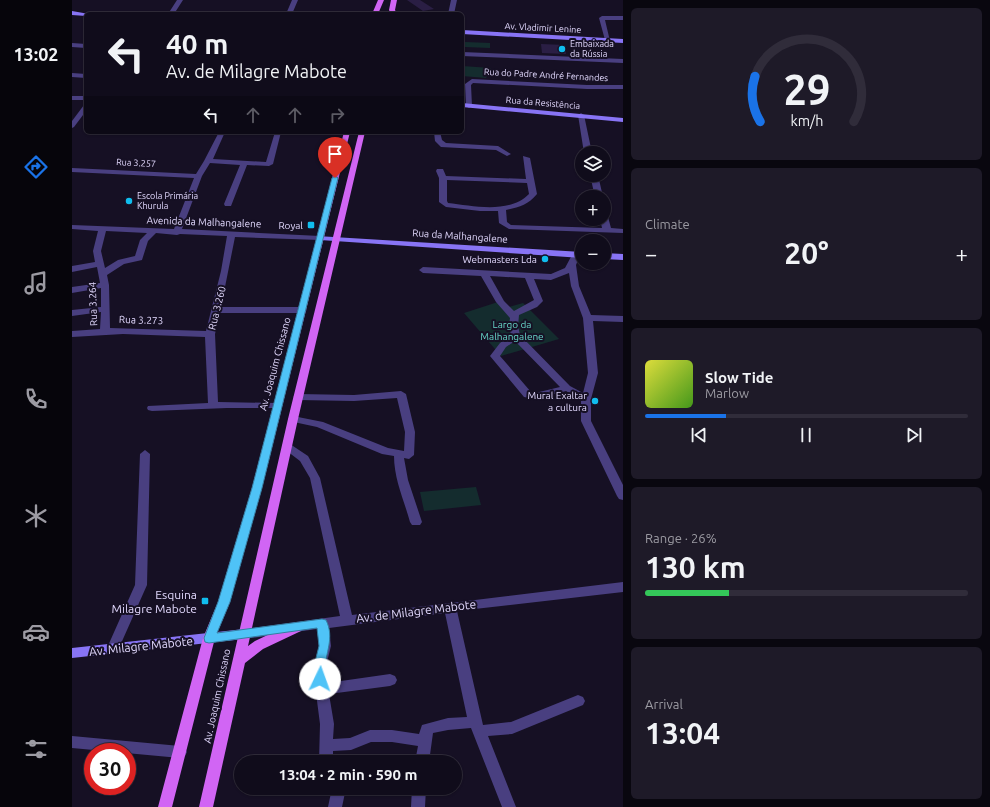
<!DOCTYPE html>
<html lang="en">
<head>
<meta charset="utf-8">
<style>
	body { margin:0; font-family:Ubuntu,sans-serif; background:#1e1a28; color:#f1f3f6; height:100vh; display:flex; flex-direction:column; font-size:15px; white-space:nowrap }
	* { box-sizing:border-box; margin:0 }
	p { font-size:13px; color:#9c9ba3 }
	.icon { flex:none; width:22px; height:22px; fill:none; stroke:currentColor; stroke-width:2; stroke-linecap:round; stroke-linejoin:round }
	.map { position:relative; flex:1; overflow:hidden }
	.details { display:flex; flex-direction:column; gap:8px; padding:8px; background:#09070f; width:367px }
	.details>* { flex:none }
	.hud { position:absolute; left:12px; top:12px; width:380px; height:122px; border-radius:6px; box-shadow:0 1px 3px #0004,0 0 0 1px #302c3a; background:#100c1b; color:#f1f3f6; overflow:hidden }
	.controls { position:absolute; left:503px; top:146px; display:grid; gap:8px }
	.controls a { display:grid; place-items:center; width:36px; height:36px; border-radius:50%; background:#100c1b; box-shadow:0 1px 3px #0004,0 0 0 1px #302c3a; font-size:20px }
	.speed { position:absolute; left:12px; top:743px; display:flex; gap:8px; font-size:20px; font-weight:700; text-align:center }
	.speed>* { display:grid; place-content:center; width:52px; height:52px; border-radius:50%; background:#100c1b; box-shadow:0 1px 3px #0004,0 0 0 1px #302c3a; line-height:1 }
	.speed .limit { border:6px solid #d22; background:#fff; color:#111 }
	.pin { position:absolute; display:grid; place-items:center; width:34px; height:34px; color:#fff; margin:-41px -17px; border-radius:50% 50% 50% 0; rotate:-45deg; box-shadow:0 0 4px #0007 }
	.pin .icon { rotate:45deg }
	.me { position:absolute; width:44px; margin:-22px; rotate:3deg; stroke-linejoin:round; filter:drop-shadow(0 0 3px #0008) }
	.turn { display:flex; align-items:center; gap:14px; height:84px; padding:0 16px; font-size:18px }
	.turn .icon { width:52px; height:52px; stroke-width:2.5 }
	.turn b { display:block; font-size:28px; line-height:34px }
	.lanes { display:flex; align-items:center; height:38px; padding:0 16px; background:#0003; justify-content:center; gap:20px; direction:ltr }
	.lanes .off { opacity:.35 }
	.big { font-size:30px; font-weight:700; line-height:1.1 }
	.details .widget { flex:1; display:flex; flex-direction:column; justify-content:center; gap:6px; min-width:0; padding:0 14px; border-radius:6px; background:#1e1a28 }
	.details .dial { align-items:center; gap:0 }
	.dial svg { height:104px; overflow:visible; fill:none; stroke:#302c3a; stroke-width:7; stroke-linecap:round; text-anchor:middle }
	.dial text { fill:#f1f3f6; stroke:none }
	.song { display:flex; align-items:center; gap:12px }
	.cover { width:48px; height:48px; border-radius:6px; background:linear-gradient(135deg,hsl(60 70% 55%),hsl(100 70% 35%)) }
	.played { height:4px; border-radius:2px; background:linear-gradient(90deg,#1a73e8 25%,#302c3a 25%) }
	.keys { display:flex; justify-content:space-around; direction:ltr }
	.heat { display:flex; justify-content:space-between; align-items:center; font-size:22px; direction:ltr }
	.charge { height:6px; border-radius:3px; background:linear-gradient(90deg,#34c759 26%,#302c3a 0) }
	.trip { position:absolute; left:162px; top:755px; width:228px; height:40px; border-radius:20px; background:#100c1b; box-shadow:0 1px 3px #0004,0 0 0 1px #302c3a; font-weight:700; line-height:40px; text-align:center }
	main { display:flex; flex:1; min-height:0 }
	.dock { display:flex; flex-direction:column; width:72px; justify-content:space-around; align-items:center; background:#06050b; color:#9c9ba3 }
	.dock .icon { width:28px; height:28px }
	.dock .active { color:#1a73e8 }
	.dock b { font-size:18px; color:#f1f3f6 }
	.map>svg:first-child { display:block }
	.green { fill:#142c2e }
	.building { fill:#2a1e44 }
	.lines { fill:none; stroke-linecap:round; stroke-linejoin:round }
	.street { fill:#493f80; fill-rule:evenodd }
	.secondary { fill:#8874f5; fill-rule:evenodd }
	.primary { fill:#d165f4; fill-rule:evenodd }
	.route { fill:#4fc3f7; stroke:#337fa1 }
	.poi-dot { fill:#10bdee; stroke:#161024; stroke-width:1.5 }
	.labels { text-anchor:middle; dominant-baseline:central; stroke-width:4; stroke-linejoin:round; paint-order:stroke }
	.far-street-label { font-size:9px; fill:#e0d7fc; stroke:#161024 }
	.far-poi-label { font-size:9px; fill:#e0d7fc; stroke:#161024; text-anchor:start }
	.street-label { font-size:10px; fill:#e0d7fc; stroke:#161024 }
	.poi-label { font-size:10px; fill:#e0d7fc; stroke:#161024; text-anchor:end }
	.park-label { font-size:10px; fill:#67d8ca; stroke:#161024 }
	.near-poi-label { font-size:12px; fill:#e0d7fc; stroke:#161024; text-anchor:end }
	.near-street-label { font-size:12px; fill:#e0d7fc; stroke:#161024 }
</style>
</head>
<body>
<main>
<nav class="dock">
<b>13:02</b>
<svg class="icon active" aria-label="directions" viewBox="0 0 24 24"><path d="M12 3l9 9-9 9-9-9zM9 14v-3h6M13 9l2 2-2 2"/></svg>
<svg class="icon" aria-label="music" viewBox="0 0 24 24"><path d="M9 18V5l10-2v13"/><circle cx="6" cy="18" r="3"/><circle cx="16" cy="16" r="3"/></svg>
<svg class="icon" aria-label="phone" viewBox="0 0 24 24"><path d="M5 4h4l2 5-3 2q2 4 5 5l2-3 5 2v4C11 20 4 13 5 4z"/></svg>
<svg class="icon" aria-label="climate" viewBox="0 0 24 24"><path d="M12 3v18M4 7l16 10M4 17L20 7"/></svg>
<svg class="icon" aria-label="car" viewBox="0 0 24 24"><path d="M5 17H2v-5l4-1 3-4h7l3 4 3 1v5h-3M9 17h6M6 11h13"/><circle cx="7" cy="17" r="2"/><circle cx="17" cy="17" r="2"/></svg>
<svg class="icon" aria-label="filters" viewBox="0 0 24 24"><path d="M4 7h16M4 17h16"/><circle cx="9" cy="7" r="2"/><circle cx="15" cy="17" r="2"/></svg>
</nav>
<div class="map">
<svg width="551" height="807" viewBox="0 0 551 807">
	<rect width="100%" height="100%" fill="#161024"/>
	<path class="green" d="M393,42L418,43V48L393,47Z
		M390,66L419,68L414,78L390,76Z
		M426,302L433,308L451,303L487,339L429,356L392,313Z
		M404,487L409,505L352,511L348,492Z"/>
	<path class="building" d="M335,0H348L362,9L351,11Z
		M469,44L493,45L494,54L470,53Z"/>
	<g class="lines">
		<path class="street" d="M105,0H111L102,14H96Z
			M220,0H226L220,14H214Z
			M379,0H385L382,14H376Z
			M530,16H551V20H533L538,41L533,40L527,18Z
			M0,43L14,44V48L0,47Z
			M390,52L551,59V63L390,56Z
			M0,73L14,74V78L0,77Z
			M400,79L515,85H551V89H515L401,83L399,85L400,106L397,108L394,106L393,84Z
			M0,96H14V100H0Z
			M14,104V111L2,127L0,128V121L12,105Z
			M509,113L512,115L520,153H512L506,115Z
			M147,132H153L141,159L194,162L203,132H209L201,164L197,166L175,165L159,206H153L152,204L168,165L138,163L130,176L110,229L248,236L252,238L248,240L163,237L149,307H231L235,310L231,313H148L143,334L146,402L204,403L208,404L209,406L208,408H155L80,411L76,410L75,408L76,406L136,403L133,337L51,334L0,337V331L28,329L29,312L0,316V310L29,307V288L0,293V287L28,283L25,267L0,272V266L23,262L21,251L26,231L0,229V225L102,229L122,178L0,172V168L124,174L132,161ZM34,231L75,233L68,240L63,256L46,260L33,268L29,251ZM84,233L105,235L108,234L155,236L149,271L134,331L38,328L37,285L35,275L52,264L70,260L76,241Z
			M362,132H368L370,140L374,143L426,146L439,154L435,156L424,150L369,147L363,141Z
			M451,156L458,158L465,194C456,205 447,207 434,210L435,222L439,225L530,228L528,219H532V215L536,217L539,228L551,229V233L437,229L427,223L426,211H408L374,207L367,202V178L364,171L365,169H371L374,176L454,179ZM375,180L455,183L457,194C438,214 401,206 376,203L375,201Z
			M518,175H526L531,197H523Z
			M504,252L508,255L504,265L507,286L519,315L551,316V322L521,321L526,373L519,399V421L551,485V500L547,499L545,496L509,421V400L494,391L463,399L452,397L418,356L428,343L439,335L437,326L438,318L424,302L409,276L351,273L347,270L351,267L479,274L493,268L501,253ZM497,273L499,286L511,318L516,373L511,393L498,386L448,335L446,326L447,315L465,307L471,301L462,279L479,280ZM418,276L453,278L462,300L442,311L432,301ZM443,341L488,387L463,393L459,392L428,356L434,347Z
			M329,391L334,394L343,432L342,455L337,459L332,458L336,480L350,522L348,525H340L338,522C332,500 322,479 322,456L310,454L245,427L217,421L216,419L221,416L251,422L316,448L332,451L333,432L325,398L282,401L226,400L221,397L226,394L282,395Z
			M215,442L236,456L248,478L280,615L551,582V592L385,611L411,725L439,722L506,695L511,697L513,701L511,705L440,734L416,736L444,807H430L399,728L376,730L361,733L357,762H343L346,746L320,742H299L279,750L261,751V762H247L248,724L241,670L247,646L245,629L172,639L168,638L166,634L168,630L172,629L268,616L238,478L228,461L211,448L210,446L211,444ZM373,613L395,717L376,718L350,725L347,734L320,730H298L278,738L261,739L262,724L257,694L318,686L323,684L325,680L323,676L318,674L255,683L253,670L259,646L257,628Z
			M73,450L78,454L75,585L47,648L46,652L41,653L36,652L35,648L63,585L68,454Z
			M0,736L108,746L113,748L115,752L113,756L108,758L0,748Z
			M260,788H274L270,807H256Z
			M340,788H354L353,807H339Z"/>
		<path class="secondary" d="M0,11L17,14H14V16L0,15Z
			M390,30L551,39V43L390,34Z
			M390,103L551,118V122L390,107Z
			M245,236L510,252V258L248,240H245Z
			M532,253L551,254V260L532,259Z
			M172,629L176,630L178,634L176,638L172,639L0,658V648Z"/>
		<path class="primary" d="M306,0H312L306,14H300Z
			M319,0H325L323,10L325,14H319L317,10Z
			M272,132H278L190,488L158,602L143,638L100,807H86L131,638L146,602L180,488Z
			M287,132H293L226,419L176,646L183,641L221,623L225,622L229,623L231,627L229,631L191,649L173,663L141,807H127L216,419Z"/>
	</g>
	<path class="route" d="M263,176L266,178L190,488L158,602L145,633L250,619L254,620C263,638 253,653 253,670C253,675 255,678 253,683L248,684L244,683L241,670L247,646L245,628L137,643L133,642L132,638L146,602L180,488L260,178Z"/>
	<g class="poi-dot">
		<circle cx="490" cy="49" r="4"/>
		<circle cx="57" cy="201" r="4"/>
		<rect x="235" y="221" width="8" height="8" rx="2"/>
		<circle cx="473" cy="259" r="4"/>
		<circle cx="523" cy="401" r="4"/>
		<rect x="129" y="597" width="8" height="8" rx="2"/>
	</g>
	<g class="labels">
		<g class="far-street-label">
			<text transform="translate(471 28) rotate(3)">Av. Vladimir Lenine</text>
			<text transform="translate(474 75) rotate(3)">Rua do Padre André Fernandes</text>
			<text transform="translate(471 103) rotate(5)">Rua da Resistência</text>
			<text transform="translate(64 163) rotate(3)">Rua 3.257</text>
		</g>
		<g class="far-poi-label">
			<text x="498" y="44">Embaixada<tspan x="498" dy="10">da Rússia</tspan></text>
			<text x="65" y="196">Escola Primária<tspan x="65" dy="10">Khurula</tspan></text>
		</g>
		<g class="street-label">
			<text transform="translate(132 222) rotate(2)">Avenida da Malhangalene</text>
			<text transform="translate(388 236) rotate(4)">Rua da Malhangalene</text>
			<text transform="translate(21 304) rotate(-92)">Rua 3.264</text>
			<text transform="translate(145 308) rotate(-76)">Rua 3.260</text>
			<text transform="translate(69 320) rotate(2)">Rua 3.273</text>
			<text transform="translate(203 364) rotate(-75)">Av. Joaquim Chissano</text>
			<text transform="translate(145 696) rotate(-78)">Av. Joaquim Chissano</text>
		</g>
		<g class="poi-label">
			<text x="231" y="225">Royal</text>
			<text x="465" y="259">Webmasters Lda</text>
			<text x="515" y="395">Mural Exaltar<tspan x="515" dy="12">a cultura</tspan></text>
		</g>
		<g class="park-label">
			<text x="440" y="324">Largo da<tspan x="440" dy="12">Malhangalene</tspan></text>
		</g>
		<g class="near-poi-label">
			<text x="125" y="594">Esquina<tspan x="125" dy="14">Milagre Mabote</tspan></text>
		</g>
		<g class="near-street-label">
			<text transform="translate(344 611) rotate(-7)">Av. de Milagre Mabote</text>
			<text transform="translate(69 646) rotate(-6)">Av. Milagre Mabote</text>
		</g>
	</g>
</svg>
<div class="controls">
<a><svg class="icon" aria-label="layers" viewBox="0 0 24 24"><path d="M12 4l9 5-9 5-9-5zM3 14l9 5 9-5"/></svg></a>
<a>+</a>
<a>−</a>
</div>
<div class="speed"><div class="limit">30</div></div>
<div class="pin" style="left:263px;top:178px;background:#d93025"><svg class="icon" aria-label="arrive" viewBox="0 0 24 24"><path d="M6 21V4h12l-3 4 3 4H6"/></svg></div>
<svg class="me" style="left:248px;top:679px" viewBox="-20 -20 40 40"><circle r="19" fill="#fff"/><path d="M0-13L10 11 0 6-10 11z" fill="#4fc3f7"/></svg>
<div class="trip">13:04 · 2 min · 590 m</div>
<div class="hud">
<div class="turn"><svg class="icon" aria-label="left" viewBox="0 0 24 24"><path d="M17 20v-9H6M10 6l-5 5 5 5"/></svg><div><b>40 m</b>Av. de Milagre Mabote</div></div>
<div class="lanes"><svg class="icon" aria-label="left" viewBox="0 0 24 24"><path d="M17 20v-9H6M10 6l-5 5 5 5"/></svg><svg class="icon off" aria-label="ahead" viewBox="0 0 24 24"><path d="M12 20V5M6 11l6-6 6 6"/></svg><svg class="icon off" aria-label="ahead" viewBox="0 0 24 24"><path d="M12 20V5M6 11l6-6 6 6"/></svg><svg class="icon off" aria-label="right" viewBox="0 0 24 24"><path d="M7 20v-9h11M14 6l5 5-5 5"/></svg></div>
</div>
</div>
<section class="details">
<div class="widget dial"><svg viewBox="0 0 100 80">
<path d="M14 69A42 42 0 1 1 86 69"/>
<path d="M14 69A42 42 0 0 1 10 34" stroke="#1a73e8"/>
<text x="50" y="56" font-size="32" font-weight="700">29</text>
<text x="50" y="72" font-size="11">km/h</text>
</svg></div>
<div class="widget"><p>Climate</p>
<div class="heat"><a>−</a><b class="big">20°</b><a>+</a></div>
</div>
<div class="widget">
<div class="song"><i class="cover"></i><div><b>Slow Tide</b><p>Marlow</p></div></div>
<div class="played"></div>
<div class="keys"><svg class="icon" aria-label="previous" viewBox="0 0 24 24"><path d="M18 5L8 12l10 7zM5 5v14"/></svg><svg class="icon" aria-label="pause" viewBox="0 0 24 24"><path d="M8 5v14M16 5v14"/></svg><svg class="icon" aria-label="next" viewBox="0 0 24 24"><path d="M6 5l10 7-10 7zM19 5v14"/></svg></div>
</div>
<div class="widget"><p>Range · 26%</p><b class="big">130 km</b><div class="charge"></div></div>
<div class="widget"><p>Arrival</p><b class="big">13:04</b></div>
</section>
</main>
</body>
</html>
